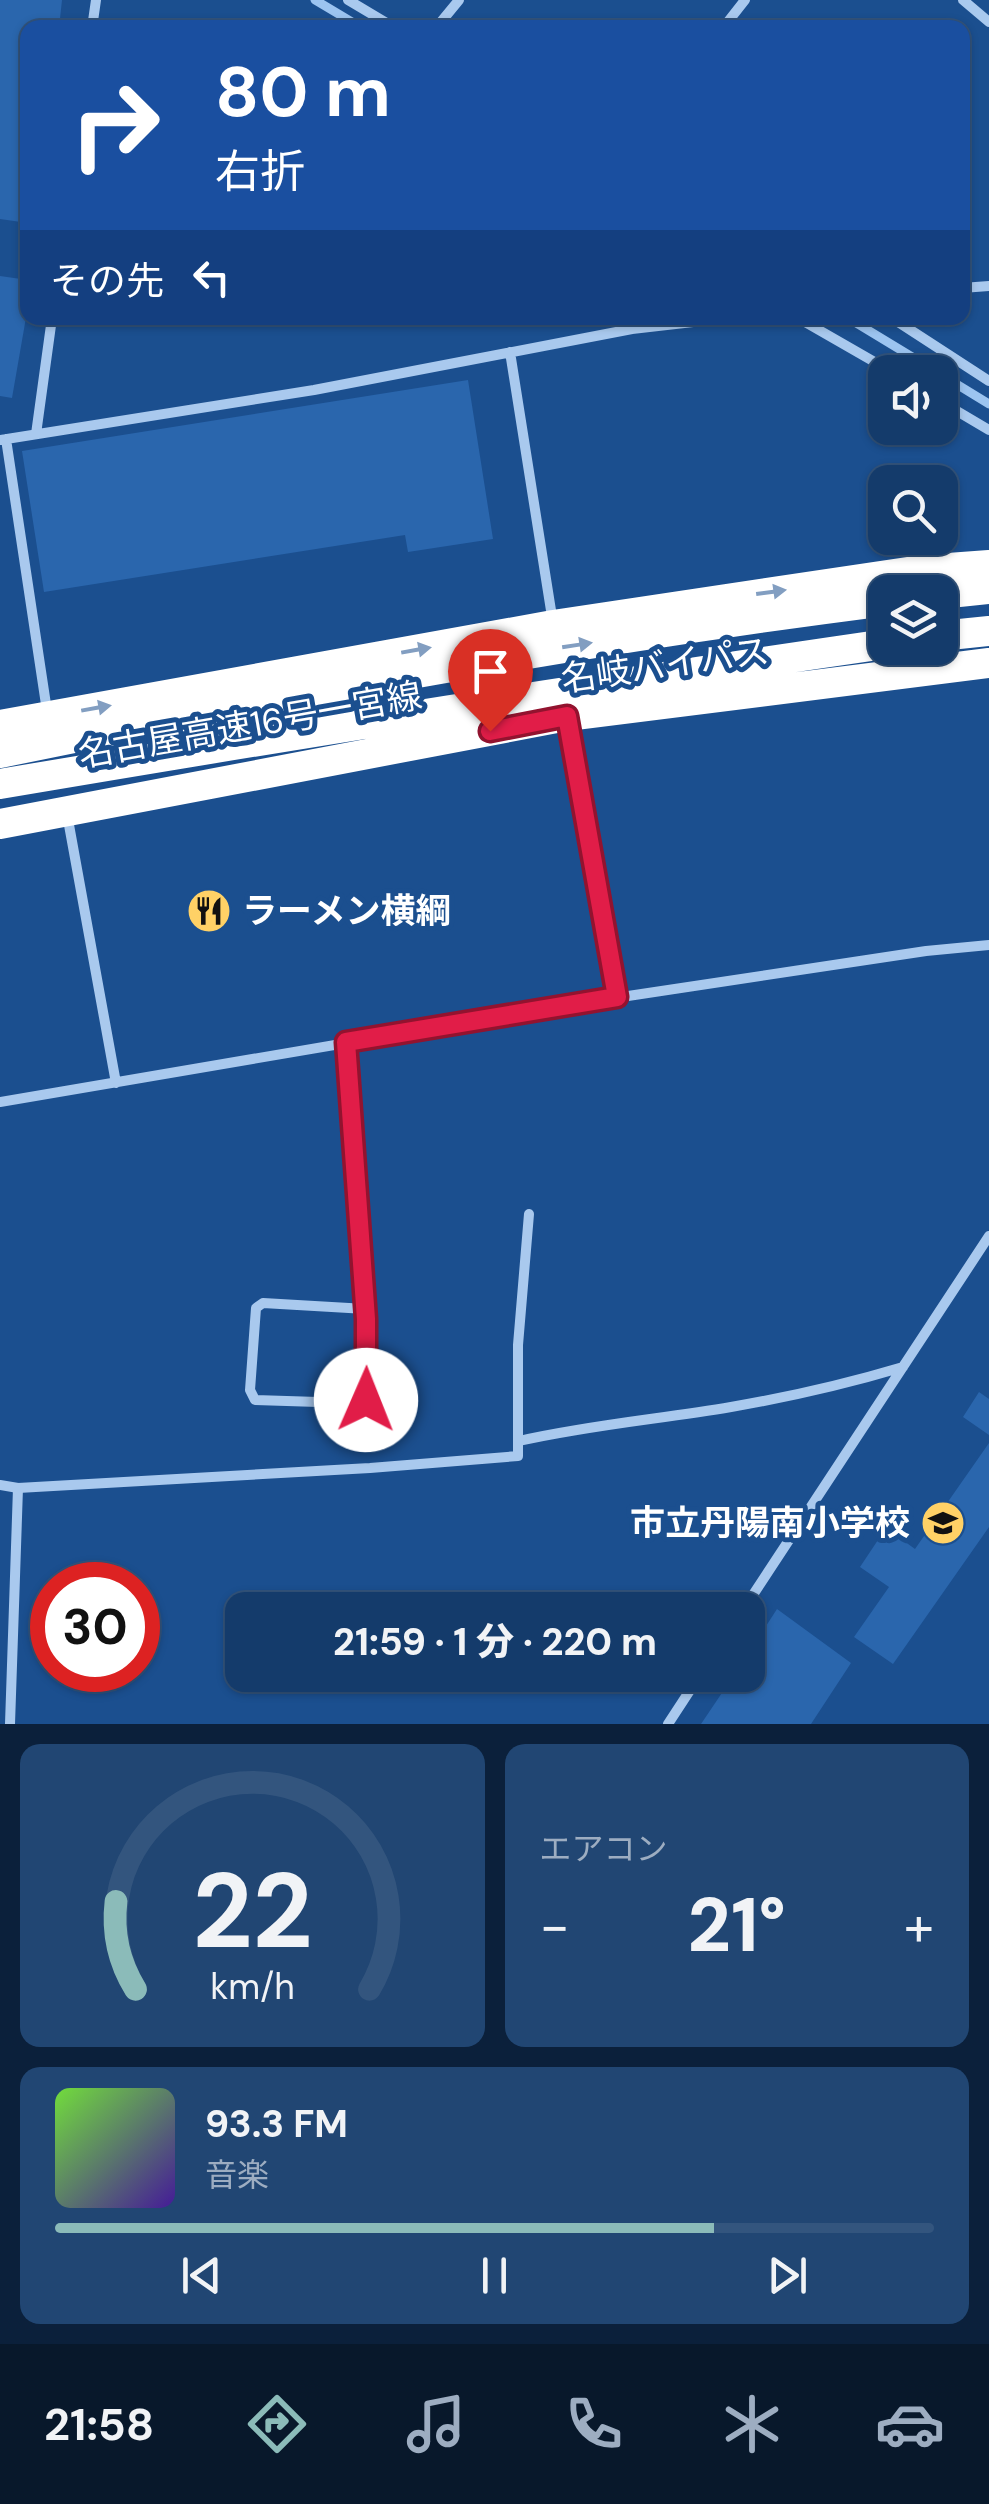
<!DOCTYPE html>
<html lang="ja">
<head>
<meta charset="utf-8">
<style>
	body { margin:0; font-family:"DM Sans","Noto Sans JP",sans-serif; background:#214673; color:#f1f3f6; height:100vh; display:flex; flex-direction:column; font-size:38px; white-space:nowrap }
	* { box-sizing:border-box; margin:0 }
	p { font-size:32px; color:#9dadc1 }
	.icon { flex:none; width:55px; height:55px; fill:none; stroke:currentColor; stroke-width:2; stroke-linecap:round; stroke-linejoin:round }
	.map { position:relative; height:1724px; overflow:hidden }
	.details { display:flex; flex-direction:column; gap:20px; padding:20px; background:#0b203b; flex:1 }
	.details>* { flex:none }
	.hud { position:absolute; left:20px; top:20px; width:950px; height:305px; border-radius:20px; box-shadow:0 2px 8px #0004,0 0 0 2px #33557e; background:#1a4fa0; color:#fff; overflow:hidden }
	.controls { position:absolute; left:868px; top:355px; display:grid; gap:20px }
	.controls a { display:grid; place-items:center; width:90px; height:90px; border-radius:20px; background:#143b6b; box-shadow:0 2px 8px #0004,0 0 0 2px #33557e; font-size:50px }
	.speed { position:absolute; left:30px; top:1562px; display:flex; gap:20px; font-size:50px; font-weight:700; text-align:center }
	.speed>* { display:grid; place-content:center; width:130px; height:130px; border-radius:50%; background:#143b6b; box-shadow:0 2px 8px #0004,0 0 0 2px #33557e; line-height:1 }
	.speed .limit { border:15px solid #d22; background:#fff; color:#111 }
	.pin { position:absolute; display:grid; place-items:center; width:85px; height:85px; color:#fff; margin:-102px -42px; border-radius:50% 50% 50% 0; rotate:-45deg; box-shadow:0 0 10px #0007 }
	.pin .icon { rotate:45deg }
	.me { position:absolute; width:110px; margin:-55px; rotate:1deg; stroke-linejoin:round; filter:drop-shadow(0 0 8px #0008) }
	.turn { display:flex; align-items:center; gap:35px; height:210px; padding:0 30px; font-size:45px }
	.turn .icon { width:130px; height:130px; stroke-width:2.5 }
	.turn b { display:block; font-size:70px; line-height:85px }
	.then { display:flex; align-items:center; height:95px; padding:0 30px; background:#0003; gap:20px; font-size:38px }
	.big { font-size:75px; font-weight:800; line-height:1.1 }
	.details .tile { flex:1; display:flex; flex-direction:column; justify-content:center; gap:15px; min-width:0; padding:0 35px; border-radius:20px; background:#214673 }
	.details .dial { align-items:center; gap:0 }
	.dial svg { height:260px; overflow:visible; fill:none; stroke:#33557e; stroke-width:7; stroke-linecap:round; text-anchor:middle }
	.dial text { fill:#f1f3f6; stroke:none }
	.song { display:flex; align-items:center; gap:30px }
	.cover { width:120px; height:120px; border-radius:15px; background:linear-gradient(135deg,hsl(100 70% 55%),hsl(260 70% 35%)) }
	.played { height:10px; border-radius:5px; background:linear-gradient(90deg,#8bbbb9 75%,#33557e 75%) }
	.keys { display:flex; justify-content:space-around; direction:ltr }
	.heat { display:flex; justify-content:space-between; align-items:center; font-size:55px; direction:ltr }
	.details .tiles { flex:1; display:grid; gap:20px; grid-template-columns:1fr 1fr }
	.tile:last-child { grid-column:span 2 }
	.trip { position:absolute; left:225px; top:1592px; width:540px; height:100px; border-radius:20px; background:#143b6b; box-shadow:0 2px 8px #0004,0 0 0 2px #33557e; font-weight:800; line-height:100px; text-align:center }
	.menu { display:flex; height:160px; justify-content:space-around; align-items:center; background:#08182b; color:#9dadc1 }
	.menu .icon { width:70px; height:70px }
	.menu .active { color:#8bbbb9 }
	.menu b { font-size:45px; color:#f1f3f6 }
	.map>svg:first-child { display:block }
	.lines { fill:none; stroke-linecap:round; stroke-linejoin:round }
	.stream { stroke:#9cc4f0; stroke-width:9 }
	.building { fill:#2a66ad }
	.street { stroke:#a9c9ee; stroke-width:10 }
	.highway { stroke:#fff; stroke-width:30 }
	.oneway { fill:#829ec1 }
	.route-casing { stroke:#92132f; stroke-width:25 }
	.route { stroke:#e11d48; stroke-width:18 }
	.labels { text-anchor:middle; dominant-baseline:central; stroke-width:10; stroke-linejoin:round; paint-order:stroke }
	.street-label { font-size:35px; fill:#fff; stroke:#1b4f8f }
	.poi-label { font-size:35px; font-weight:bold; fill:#fff; stroke:#1b4f8f; text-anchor:start }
</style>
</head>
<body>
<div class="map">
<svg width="989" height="1724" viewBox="0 0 989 1724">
	<rect width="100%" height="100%" fill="#1b4f8f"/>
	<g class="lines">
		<path class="stream" d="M315,0L362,28
			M848,318L937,372
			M940,374L989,404"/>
	</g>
	<path class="building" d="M0,0H62L59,28H28V223L0,219Z
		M0,276L28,280V306L12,398L0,396Z
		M468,380L493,539L408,552L405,535L44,592L22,451Z
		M979,1392L989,1399V1435L963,1417Z
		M989,1443V1527L893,1664L854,1637L889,1587L860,1567L886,1528L915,1549Z
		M777,1609L851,1663L811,1724H701L734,1675H748V1654Z"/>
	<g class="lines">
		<path class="street" d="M348,0L395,28
			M963,0L989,22
			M92,28L96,0
			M436,28L459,0
			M723,28L745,0
			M962,288L989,286
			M798,318L892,372
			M892,318L989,381
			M510,352L553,623
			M940,401L989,430
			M36,434L52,318
			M6,439L47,711
			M0,440L314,390L632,329L728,318
			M567,718L617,997
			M67,814L116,1083
			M345,1042L367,1319L366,1400L350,1403L255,1400L250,1390L256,1308L263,1303L366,1309
			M0,1102L575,1004L926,951L989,945
			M519,1441C589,1425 660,1419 731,1407C789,1397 846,1384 903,1367
			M0,1485L18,1488L370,1468L518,1456V1345L529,1214
			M743,1610L989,1236
			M10,1724L18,1488
			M668,1724L700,1675"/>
		<path class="highway" d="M940,594L989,589
			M940,636L989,631
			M0,725L553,625L921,570L989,565
			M0,753C294,693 588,639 885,601
			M0,784C295,734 589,687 885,644
			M0,824L567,716L989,663"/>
	</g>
	<defs><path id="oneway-solid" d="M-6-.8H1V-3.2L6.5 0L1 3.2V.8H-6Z" transform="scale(2.5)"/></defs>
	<g class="oneway">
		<use href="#oneway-solid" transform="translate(771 592) rotate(-8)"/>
		<use href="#oneway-solid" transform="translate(577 645) rotate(-9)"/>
		<use href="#oneway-solid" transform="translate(416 650) rotate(-10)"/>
		<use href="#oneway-solid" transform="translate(96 708) rotate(-10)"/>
	</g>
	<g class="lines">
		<defs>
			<path id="route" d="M366,1400V1319L346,1042L617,997L567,716L490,731"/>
		</defs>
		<use href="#route" class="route-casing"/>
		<use href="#route" class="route"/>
	</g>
	<defs>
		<symbol id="restaurant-disc" viewBox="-11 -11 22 22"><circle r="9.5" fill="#ffd166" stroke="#1b4f8f"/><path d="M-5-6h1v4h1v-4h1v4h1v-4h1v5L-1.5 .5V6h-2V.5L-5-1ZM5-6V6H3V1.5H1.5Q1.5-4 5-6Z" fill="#111"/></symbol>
		<symbol id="school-disc" viewBox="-11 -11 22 22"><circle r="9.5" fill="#ffd166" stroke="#1b4f8f"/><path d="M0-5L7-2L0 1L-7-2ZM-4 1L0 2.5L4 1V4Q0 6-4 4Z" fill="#111"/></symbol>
	</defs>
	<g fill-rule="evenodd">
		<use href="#restaurant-disc" x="184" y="886" width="50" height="50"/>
		<use href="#school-disc" x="918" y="1498" width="50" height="50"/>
	</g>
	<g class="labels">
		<g class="street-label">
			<text transform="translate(665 665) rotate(-8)">名岐バイパス</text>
			<text transform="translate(250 725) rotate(-10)">名古屋高速16号一宮線</text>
		</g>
		<g class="poi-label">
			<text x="242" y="911">ラーメン横綱</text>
			<text x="910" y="1523" text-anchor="end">市立丹陽南小学校</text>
		</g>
	</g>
</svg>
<div class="controls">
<a><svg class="icon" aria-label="sound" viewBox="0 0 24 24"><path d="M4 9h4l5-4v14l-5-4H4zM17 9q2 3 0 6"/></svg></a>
<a><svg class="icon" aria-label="search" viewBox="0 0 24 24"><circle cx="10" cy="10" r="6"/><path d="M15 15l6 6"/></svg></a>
<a><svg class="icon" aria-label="layers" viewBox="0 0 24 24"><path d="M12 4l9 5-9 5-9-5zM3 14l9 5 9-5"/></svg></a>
</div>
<div class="speed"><div class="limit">30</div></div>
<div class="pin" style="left:490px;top:731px;background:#d93025"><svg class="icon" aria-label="arrive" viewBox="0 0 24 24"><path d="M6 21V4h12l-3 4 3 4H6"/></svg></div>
<svg class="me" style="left:366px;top:1400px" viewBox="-20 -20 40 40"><circle r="19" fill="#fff"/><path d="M0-13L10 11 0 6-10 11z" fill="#e11d48"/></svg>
<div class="trip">21:59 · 1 分 · 220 m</div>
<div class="hud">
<div class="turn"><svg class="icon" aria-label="right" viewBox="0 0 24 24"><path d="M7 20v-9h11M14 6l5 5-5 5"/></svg><div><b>80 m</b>右折</div></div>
<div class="then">その先<svg class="icon" aria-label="left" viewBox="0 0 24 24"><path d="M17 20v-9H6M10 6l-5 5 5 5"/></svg></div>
</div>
</div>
<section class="details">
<div class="tiles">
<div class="tile dial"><svg viewBox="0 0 100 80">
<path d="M14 69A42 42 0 1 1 86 69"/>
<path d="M14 69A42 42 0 0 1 8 42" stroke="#8bbbb9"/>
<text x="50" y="56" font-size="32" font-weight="700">22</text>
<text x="50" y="72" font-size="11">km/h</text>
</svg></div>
<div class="tile"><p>エアコン</p>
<div class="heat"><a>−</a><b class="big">21°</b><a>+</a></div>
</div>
<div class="tile">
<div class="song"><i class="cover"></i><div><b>93.3 FM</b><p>音楽</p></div></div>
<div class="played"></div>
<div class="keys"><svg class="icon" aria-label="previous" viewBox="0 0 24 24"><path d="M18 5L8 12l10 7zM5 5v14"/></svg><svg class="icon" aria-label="pause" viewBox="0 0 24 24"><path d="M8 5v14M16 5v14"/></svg><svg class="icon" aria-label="next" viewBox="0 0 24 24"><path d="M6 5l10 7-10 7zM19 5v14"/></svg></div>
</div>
</div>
</section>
<nav class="menu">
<b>21:58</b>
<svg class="icon active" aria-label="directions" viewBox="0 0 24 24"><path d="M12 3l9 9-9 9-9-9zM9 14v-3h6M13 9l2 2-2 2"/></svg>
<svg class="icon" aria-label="music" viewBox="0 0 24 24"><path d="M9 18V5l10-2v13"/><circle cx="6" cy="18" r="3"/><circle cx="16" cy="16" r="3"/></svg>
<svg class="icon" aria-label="phone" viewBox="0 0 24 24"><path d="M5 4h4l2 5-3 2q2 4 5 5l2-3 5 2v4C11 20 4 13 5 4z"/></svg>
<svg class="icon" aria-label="climate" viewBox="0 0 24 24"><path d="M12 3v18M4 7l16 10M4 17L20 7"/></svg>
<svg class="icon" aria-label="car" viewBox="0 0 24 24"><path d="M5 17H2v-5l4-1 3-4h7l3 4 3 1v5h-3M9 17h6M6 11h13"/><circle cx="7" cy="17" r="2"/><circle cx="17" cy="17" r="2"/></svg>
</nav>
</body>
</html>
